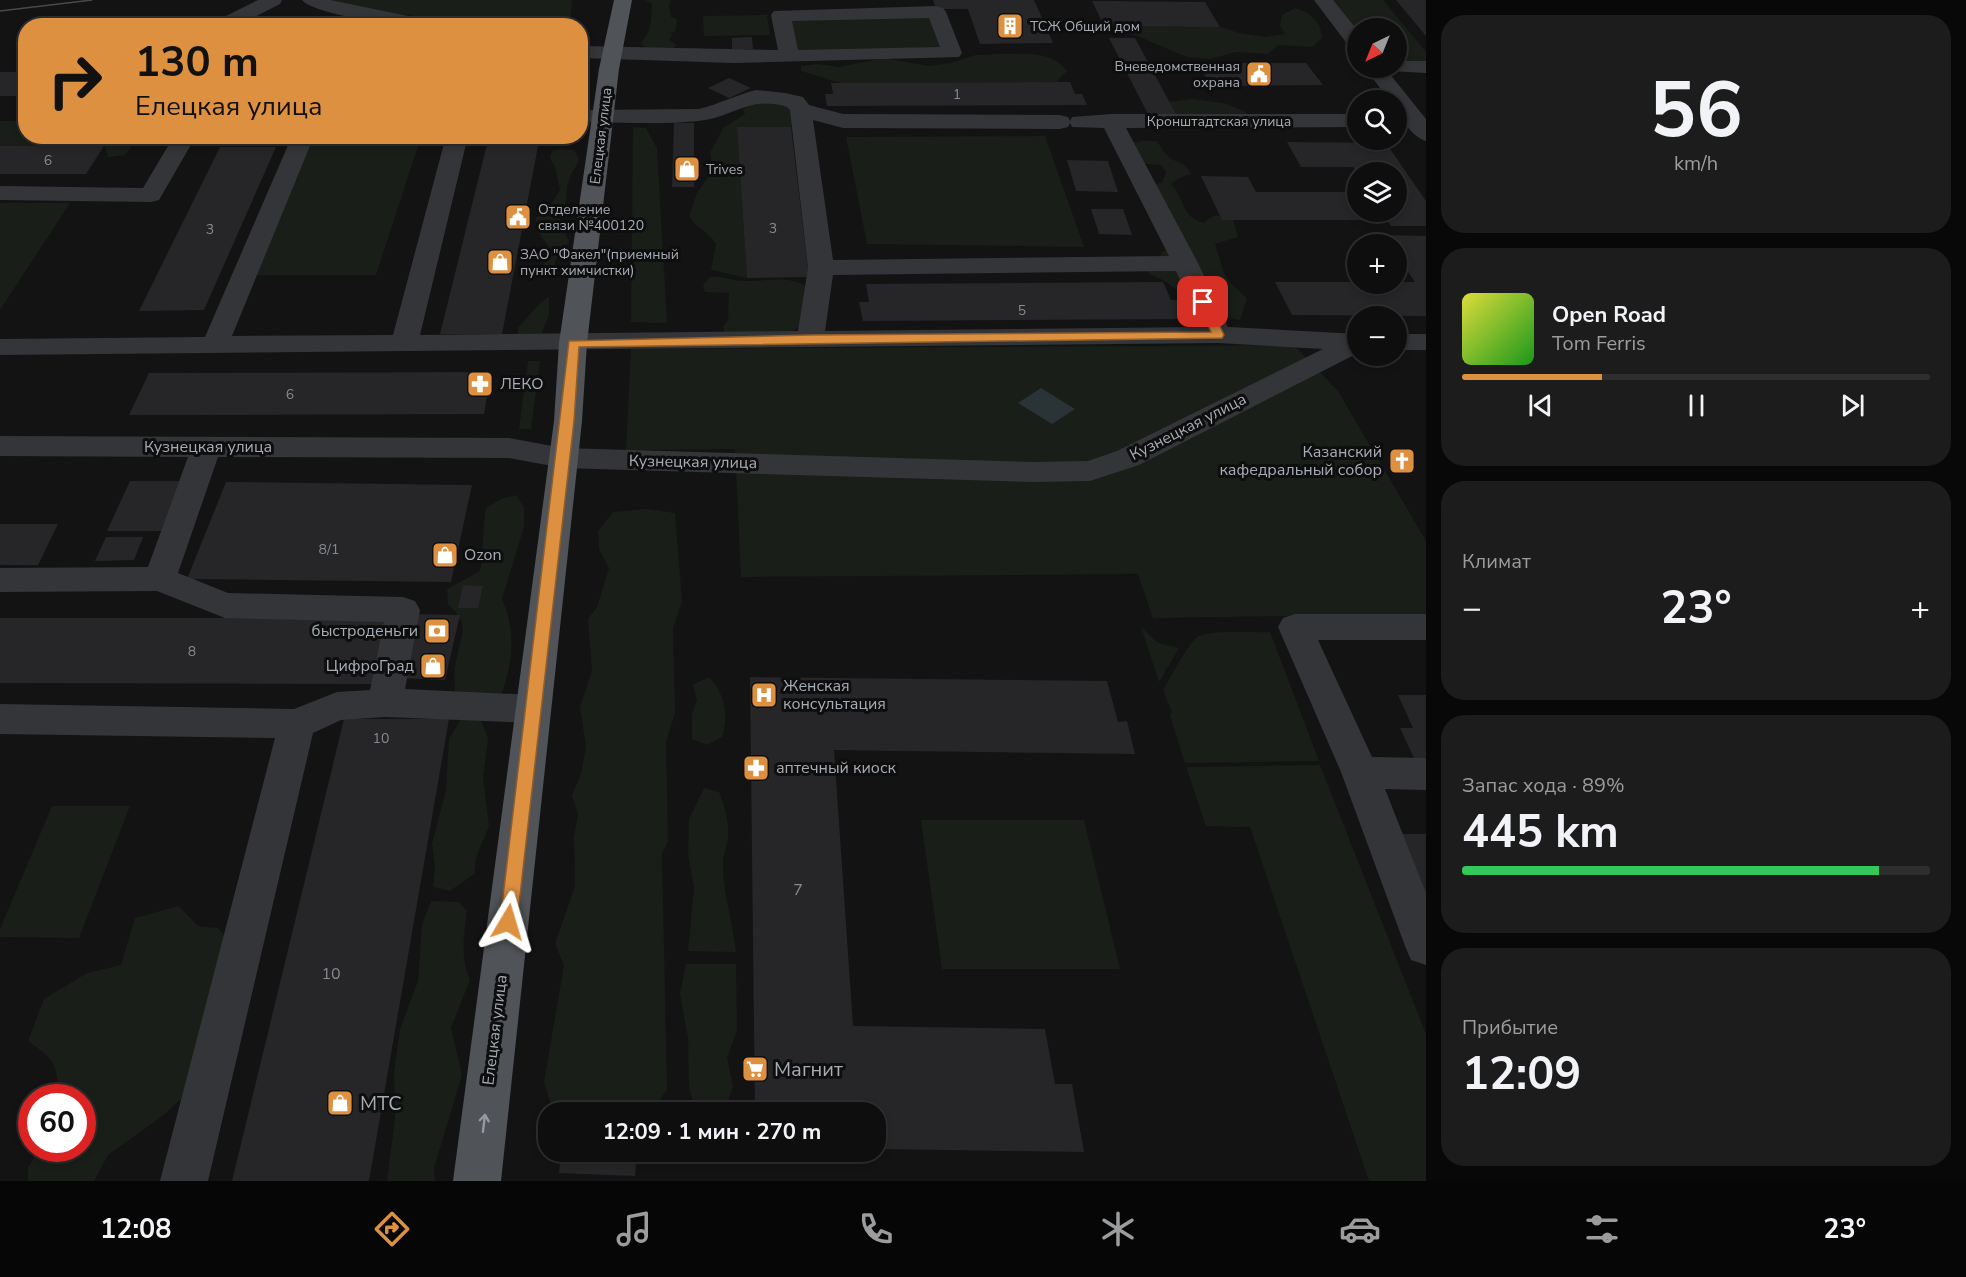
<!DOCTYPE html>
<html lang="ru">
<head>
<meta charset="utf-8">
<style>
	body { margin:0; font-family:"Nunito Sans",sans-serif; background:#1c1c1d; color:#f1f3f6; height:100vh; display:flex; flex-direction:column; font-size:22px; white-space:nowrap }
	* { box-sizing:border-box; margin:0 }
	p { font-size:20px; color:#9b9c9e }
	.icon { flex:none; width:33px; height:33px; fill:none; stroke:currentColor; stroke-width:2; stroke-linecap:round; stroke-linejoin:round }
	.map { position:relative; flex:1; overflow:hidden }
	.panel { display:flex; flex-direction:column; gap:15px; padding:15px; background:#080808; width:540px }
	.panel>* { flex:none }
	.banner { position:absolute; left:18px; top:18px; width:570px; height:126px; border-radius:24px; box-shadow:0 3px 9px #0003,0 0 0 2px #2e2e2f; background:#de9041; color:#111; overflow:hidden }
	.needle { width:39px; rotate:223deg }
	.controls { position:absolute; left:1347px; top:18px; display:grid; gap:12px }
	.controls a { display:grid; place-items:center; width:60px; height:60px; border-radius:50%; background:#0e0e0f; box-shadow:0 3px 9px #0003,0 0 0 2px #2e2e2f; font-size:30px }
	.speed { position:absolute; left:18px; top:1084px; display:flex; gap:12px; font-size:30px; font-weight:700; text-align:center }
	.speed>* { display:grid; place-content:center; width:78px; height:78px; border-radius:50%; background:#0e0e0f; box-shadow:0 3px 9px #0003,0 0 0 2px #2e2e2f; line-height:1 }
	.speed .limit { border:9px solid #d22; background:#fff; color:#111 }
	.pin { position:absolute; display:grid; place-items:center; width:51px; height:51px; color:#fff; margin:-26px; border-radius:12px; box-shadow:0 3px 9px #0006 }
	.me { position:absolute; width:66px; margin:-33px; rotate:7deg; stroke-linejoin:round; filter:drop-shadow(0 0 4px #0008) }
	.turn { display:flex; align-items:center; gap:21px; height:126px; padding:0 18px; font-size:27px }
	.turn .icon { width:78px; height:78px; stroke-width:2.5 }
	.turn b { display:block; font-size:42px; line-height:51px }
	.big { font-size:45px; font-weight:700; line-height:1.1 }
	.panel .tile { flex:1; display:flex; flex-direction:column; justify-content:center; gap:9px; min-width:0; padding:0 21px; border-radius:24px; background:#1c1c1d }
	.panel .dial { align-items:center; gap:0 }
	.dial b { font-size:78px; line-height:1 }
	.song { display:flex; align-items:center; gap:18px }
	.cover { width:72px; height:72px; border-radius:9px; background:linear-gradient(135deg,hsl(60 70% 55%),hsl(120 70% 35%)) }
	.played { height:6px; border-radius:3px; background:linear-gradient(90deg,#de9041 30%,#2e2e2f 30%) }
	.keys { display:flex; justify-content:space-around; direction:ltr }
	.heat { display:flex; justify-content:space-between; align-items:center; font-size:33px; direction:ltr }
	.charge { height:9px; border-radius:4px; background:linear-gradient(90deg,#34c759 89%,#2e2e2f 0) }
	.trip { position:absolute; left:538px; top:1102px; width:348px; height:60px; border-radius:24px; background:#0e0e0f; box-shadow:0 3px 9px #0003,0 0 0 2px #2e2e2f; font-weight:700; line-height:60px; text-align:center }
	.tabs { display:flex; height:96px; justify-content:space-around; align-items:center; background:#060606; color:#9b9c9e }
	.tabs .icon { width:42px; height:42px }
	.tabs .on { color:#de9041 }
	.tabs b { font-size:27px; color:#f1f3f6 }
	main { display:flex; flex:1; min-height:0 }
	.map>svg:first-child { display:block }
	.green { fill:#191e19 }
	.water { fill:#2a3336 }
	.building { fill:#262628 }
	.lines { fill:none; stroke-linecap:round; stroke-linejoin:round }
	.minor { fill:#343539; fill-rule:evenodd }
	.major { fill:#505357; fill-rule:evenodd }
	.tram { stroke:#474a4d; stroke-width:1.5 }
	.oneway { stroke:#959aa1 }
	.route { fill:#de9041; stroke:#905e2a; stroke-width:1.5 }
	.labels { text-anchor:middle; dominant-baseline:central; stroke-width:6; stroke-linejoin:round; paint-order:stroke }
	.far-poi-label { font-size:14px; fill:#a6acb3; stroke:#0e0e0f; text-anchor:start }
	.number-label { font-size:14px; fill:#858a90 }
	.far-street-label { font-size:14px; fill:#a6acb3; stroke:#0e0e0f }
	.poi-label { font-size:16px; fill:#a6acb3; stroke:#0e0e0f; text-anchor:start }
	.street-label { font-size:16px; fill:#a6acb3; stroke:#0e0e0f }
	.near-number-label { font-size:16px; fill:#858a90 }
	.near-poi-label { font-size:20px; fill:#a6acb3; stroke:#0e0e0f; text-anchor:start }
</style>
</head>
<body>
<main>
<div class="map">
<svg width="1426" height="1181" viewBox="0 0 1426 1181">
	<rect width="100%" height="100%" fill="#131314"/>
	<path class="green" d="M328,0H572L570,24L545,23L544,26C472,25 399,17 328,0Z
		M645,0H671L669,5L671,17L677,19L675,32L671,33L672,36L669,40L677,45L670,50L646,48L640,43C652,34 651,18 652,4Z
		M1331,0H1383L1426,52V63L1397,62L1396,28H1358L1357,35Z
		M1295,8C1310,12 1321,21 1322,38L1312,47L1278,45L1268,54L1236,52L1210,59L1187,57L1135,35L1108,31L1104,26L1220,27L1239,33L1266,37L1285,34L1280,26L1282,15Z
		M932,14L947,50L794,54L786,17Z
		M767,15L770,35L704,36L703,16Z
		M1000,54C1024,54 1052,50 1067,71L1056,82L840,83L801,71V66L818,64L839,67L884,58L928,66L951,63L976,55Z
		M765,99L793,109V120L791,127H737L747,278L711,270L716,244C709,232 696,228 689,216L697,193L713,170L710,153L723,128L745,114L743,110L751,103Z
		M1192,99L1224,103L1246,112L1244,118L1177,116L1169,102Z
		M0,121H25L26,136L138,137L125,155L108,157L104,146H0Z
		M633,127L646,128L657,148L667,323L631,322Z
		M1045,136L1084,247L867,244L846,137Z
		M307,140H420L376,275H246Z
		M1143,141H1157C1160,146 1164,153 1169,157C1179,165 1184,160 1191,174L1179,178L1171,184C1185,197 1180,217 1204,223C1214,212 1221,215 1233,220L1238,237L1215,244L1224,273L1232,285L1247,298L1240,320C1224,318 1205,313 1192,302C1176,290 1169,281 1149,274V267L1159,259L1162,252L1177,245L1154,184L1162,183L1166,172L1161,165L1136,163L1130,143Z
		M561,149L574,150L579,159C577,166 573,170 570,177C563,192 572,200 558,215L569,242L556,259L552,277L540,273L549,247L538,232L536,218L552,203L560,190L555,167L550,158L552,151Z
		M0,203H70L0,310Z
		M710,277C722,276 732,281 743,281C764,282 794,273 810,290L801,327L790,332L725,333L723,326L728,320L729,293L705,292L703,285Z
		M549,297V315L540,337L518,336V327C530,317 535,304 549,297Z
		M1294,345L1338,391L1426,541V614L1153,618L1138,574L741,577L735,449L626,450L631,349Z
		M528,361H540L531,429H519Z
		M516,495L524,507V527L502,599C517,631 513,668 499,699L479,698L455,691C454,679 454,668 457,657C461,633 471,624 448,605L447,589L480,571C484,550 482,530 486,508L501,499Z
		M647,509L675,513L682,601L673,629L675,713L666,742L668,841L662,854L667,1089L654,1109L646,1113H556L551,1105L544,1082L564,965L555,944L575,886L574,837L578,814L572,795L581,774L586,747L580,707L592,671L588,619L597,607L609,568L599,549L598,531L613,512Z
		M1141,627L1158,643L1179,648L1159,682Z
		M1270,632L1319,761L1185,763L1170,716L1172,712L1163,690C1173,674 1183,652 1196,638C1206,629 1255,633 1270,632Z
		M709,677C725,694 729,715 722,737L707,745L692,739V714L697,700L693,685Z
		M479,715L488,738L483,777L489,826L476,858L474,874L450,891L433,887L435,869L432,844L446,790L449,739L461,719Z
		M1320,765L1426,1034V1181H1369L1250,827L1206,826L1186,767Z
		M704,788L719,792C725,807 729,821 728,837C728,845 724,852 723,860C722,891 733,922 736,952L688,951L694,887L688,855L689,819Z
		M52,806H130L79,938L0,937V929Z
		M921,820H1084L1120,969H942Z
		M431,901L459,902L467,911C464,936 460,957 470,980L451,1028L462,1075L434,1168L435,1181H387L395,1119L394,1072L400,1029L418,981L422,925Z
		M179,906L198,926L218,928L234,948L189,1092L161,1117L108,1155L94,1181H28V1168L38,1149H82V1098H58C58,1064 55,1060 28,1041L44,999L87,973L121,965L135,918Z
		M686,964H736L737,1031L727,1057L733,1087L724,1113H697L689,1088L688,1038L680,994Z"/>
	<path class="water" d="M1041,388L1075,409L1052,424L1018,403Z"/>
	<path class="building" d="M933,0H1034L1053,43L980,44L968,9H936Z
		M1396,0H1426V36Z
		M1092,1L1205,2L1220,27L1104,26Z
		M752,37L753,49H732V38Z
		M1109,38H1135L1177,116H1149Z
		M1198,63H1306L1323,85L1211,86Z
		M0,72H26V96H0Z
		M729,78L751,88L729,98L708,88Z
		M1056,82H1070L1075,94H1082L1087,105L827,106L825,94H833L831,83Z
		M674,123H694V187H672Z
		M737,127H791L809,277L747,278Z
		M489,136H540L502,334H440Z
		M1287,142L1386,143L1426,201V226H1391L1382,212H1396V172H1357L1353,167H1301Z
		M0,146H104L86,174H0Z
		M220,147H276L204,310L139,311Z
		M1067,160L1108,161L1118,192L1076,191Z
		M1201,176L1248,177L1256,192H1358V212H1371L1376,220H1222Z
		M1091,209H1123L1132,235L1099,234Z
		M1384,235L1426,236V316L1292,315L1275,282H1415L1396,254V244H1390Z
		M1163,282L1171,300H1179L1188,319L863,321L859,302H869L866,284Z
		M491,372L484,414L129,415L149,373Z
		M130,481H189L167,531H107Z
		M226,482L472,485L451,582L187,579Z
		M0,524H58L38,565H0Z
		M106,537H143L134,560L95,561Z
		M463,585L483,586L478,608H458Z
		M415,614L460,615L445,680L399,678Z
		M0,618H392L377,684L0,683Z
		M750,677L1107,681L1118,722L1127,721L1135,754L834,750L853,1026L1045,1029L1055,1084H1072L1084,1152L876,1149V1113H755Z
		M1398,695H1426V767H1418L1400,728H1413Z
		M344,719H449L369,1181H232Z
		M1391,834H1426V914Z
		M561,1152H637L635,1176L559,1173Z"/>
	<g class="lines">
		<path class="minor" d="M258,0H282L280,4L237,26H212L214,22Z
			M302,0H330L428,20L435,22L437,26C424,26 409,27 395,25C379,24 309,11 302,0Z
			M1314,0H1333L1358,31V51L1351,49Z
			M936,6L943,8L946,12L962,53L959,57L734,63L580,58V46L778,50L771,15L774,11ZM929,18L940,47L798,50L792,21Z
			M1396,61H1426V73L1389,71L1386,68H1396Z
			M1365,68H1385L1426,119V141C1412,137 1396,115 1396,100H1389Z
			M756,90L785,93L803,97L809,105L843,114L1060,115L1068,117L1070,121L1072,117L1111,114H1358V127L1126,128L1198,263L1228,327L1358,334V353L1139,465L1090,481L1032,482L563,468L509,458L218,457L178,573L228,593L403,597L415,601L420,610L405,689L533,695L546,699L551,709L546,719L533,723L385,717L341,720L313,733L208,1181H160L275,738L0,734V704L294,709L337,692L370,690L384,622L225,618L157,591L0,592V568L148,567L188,457L0,456V436L509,438L563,448L1032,462L1088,461L1117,451L1323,349L1218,343L0,355V339L205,337L292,136H314L232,336L393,335L446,136H468L420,335L798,331L808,268L790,110L787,107C748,95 734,118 698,121C659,125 619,122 580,122V110L699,109C719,104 736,95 756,90ZM813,120L843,128L1060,129L1068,127L1070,123L1072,127L1104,128L1169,256L833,260ZM1176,271L1201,327L825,331L833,275Z
			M174,136H196L159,200L151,202L0,200V186L143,188Z
			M1396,334H1426V350H1396Z
			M1295,614H1426V640H1318L1372,757L1426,758V790L1385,789L1426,893V965L1411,960L1405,946L1341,772L1278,627L1283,618Z"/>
		<path class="major" d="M614,0H632L619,69L587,343L582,421L501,1181H453L554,421L559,343L599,69Z"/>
		<path class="tram" d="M0,11L92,0"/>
	</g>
	<defs><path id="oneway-shaft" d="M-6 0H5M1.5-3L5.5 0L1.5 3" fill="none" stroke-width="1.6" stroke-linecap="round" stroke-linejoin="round" transform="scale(1.5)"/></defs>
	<use class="oneway" href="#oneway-shaft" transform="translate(484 1123) rotate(-83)"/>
	<path class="route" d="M1203,299L1209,302L1224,335L1222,338L579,347L574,421L517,922L514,927L508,929L502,927L500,922L569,341L810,335L1211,332L1198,302Z"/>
	<defs>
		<symbol id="building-square" viewBox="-11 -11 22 22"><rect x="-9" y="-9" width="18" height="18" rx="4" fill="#de9041" stroke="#0e0e0f"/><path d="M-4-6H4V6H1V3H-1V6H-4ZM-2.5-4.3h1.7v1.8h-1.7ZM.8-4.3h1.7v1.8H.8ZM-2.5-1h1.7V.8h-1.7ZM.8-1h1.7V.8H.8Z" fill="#fff"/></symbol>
		<symbol id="civic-square" viewBox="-11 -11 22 22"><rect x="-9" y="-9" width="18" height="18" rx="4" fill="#de9041" stroke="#0e0e0f"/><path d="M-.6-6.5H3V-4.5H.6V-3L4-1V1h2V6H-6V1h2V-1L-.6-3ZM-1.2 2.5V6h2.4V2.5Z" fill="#fff"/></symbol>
		<symbol id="shop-square" viewBox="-11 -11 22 22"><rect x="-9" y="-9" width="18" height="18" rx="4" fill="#de9041" stroke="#0e0e0f"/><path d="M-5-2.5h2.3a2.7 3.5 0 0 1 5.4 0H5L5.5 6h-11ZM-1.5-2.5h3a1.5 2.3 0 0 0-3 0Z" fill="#fff"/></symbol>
		<symbol id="pharmacy-square" viewBox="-11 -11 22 22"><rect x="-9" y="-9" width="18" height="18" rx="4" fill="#de9041" stroke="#0e0e0f"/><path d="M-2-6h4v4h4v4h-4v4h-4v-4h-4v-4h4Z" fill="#fff"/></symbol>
		<symbol id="church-square" viewBox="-11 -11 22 22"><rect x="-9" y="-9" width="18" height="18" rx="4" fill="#de9041" stroke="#0e0e0f"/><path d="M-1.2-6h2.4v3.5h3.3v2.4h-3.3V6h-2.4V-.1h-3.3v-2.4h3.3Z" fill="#fff"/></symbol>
		<symbol id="bank-square" viewBox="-11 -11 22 22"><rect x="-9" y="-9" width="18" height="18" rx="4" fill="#de9041" stroke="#0e0e0f"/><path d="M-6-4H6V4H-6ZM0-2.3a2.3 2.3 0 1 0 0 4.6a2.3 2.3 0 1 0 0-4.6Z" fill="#fff"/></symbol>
		<symbol id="hospital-square" viewBox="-11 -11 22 22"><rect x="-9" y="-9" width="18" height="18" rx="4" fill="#de9041" stroke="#0e0e0f"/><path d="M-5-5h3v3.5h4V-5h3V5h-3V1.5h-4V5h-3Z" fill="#fff"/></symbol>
		<symbol id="supermarket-square" viewBox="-11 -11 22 22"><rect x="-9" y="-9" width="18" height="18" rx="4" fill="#de9041" stroke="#0e0e0f"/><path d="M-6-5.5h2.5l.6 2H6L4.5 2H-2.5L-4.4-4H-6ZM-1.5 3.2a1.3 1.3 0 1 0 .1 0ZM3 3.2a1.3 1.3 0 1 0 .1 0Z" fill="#fff"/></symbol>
	</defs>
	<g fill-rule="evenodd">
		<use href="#building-square" x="995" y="11" width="30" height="30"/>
		<use href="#civic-square" x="1244" y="59" width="30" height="30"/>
		<use href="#shop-square" x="672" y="154" width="30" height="30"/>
		<use href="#civic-square" x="503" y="202" width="30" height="30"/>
		<use href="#shop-square" x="485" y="247" width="30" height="30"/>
		<use href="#pharmacy-square" x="465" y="369" width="30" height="30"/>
		<use href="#church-square" x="1387" y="446" width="30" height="30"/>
		<use href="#shop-square" x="430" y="540" width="30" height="30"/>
		<use href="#bank-square" x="422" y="616" width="30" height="30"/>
		<use href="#shop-square" x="418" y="651" width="30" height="30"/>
		<use href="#hospital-square" x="749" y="680" width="30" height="30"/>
		<use href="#pharmacy-square" x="741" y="753" width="30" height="30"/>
		<use href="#supermarket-square" x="740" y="1054" width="30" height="30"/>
		<use href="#shop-square" x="325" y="1088" width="30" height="30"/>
	</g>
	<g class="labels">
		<g class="far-poi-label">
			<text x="1030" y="26">ТСЖ Общий дом</text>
			<text x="1240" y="66" text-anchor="end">Вневедомственная<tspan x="1240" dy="16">охрана</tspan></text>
			<text x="706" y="169">Trives</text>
			<text x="538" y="209">Отделение<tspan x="538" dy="16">связи №400120</tspan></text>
			<text x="520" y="254">ЗАО "Факел"(приемный<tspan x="520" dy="16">пункт химчистки)</tspan></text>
		</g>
		<g class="number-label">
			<text x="957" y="94">1</text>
			<text x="48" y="160">6</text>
			<text x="773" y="228">3</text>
			<text x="210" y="229">3</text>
			<text x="1022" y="310">5</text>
			<text x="290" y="394">6</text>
			<text x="329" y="549">8/1</text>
			<text x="192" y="651">8</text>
			<text x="381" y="738">10</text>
		</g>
		<g class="far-street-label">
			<text x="1219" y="121">Кронштадтская улица</text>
			<text transform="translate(601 136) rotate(-83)">Елецкая улица</text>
		</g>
		<g class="poi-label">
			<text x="500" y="384">ЛЕКО</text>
			<text x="1382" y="452" text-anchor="end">Казанский<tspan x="1382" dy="18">кафедральный собор</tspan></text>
			<text x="464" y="555">Ozon</text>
			<text x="418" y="631" text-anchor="end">быстроденьги</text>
			<text x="414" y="666" text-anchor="end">ЦифроГрад</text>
			<text x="783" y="686">Женская<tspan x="783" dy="18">консультация</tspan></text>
			<text x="776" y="768">аптечный киоск</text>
		</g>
		<g class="street-label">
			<text transform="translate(1188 427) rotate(-27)">Кузнецкая улица</text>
			<text x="208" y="447">Кузнецкая улица</text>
			<text transform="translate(693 462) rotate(1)">Кузнецкая улица</text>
			<text transform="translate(495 1030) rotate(-83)">Елецкая улица</text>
		</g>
		<g class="near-number-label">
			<text x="798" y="890">7</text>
			<text x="331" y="974">10</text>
		</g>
		<g class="near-poi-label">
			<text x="774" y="1069">Магнит</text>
			<text x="360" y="1103">МТС</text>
		</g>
	</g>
</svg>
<div class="controls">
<a><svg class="needle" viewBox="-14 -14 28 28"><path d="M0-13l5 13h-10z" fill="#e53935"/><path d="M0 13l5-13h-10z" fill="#9b9c9e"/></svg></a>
<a><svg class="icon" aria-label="search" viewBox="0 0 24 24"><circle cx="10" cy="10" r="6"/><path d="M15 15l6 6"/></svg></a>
<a><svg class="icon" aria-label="layers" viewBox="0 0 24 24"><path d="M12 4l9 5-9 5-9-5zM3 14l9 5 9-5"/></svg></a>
<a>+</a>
<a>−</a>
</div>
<div class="speed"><div class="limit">60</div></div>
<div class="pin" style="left:1203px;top:302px;background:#d93025"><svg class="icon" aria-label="arrive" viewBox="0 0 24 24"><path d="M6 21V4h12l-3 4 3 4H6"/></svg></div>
<svg class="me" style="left:508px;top:922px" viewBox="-20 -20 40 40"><path d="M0-17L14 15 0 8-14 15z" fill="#de9041" stroke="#fff" stroke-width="4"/></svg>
<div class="trip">12:09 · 1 мин · 270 m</div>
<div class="banner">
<div class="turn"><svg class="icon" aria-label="right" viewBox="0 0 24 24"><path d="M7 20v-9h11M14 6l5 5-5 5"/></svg><div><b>130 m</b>Елецкая улица</div></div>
</div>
</div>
<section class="panel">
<div class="tile dial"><b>56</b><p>km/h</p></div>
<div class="tile">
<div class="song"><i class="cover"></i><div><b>Open Road</b><p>Tom Ferris</p></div></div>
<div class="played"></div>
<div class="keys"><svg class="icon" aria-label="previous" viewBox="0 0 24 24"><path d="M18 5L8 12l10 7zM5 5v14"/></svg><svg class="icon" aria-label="pause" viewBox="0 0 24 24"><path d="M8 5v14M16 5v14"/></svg><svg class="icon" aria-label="next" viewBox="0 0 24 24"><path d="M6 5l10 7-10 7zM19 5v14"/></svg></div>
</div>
<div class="tile"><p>Климат</p>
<div class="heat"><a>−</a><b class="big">23°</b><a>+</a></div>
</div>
<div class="tile"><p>Запас хода · 89%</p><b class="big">445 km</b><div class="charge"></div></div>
<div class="tile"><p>Прибытие</p><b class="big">12:09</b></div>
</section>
</main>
<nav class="tabs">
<b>12:08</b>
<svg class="icon on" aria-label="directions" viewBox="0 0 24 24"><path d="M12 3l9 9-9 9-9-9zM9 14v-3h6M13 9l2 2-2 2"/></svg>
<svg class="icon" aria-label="music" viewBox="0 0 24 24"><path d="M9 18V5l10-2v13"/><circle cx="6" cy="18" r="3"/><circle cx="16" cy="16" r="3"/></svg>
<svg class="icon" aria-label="phone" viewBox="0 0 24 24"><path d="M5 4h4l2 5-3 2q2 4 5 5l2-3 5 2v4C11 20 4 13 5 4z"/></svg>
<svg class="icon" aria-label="climate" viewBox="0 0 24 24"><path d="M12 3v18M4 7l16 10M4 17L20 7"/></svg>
<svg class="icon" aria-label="car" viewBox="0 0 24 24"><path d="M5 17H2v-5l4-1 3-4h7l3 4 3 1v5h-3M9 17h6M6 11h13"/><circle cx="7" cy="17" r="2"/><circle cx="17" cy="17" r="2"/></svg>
<svg class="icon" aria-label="filters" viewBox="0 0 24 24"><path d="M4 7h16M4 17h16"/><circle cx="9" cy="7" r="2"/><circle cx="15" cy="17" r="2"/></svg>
<b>23°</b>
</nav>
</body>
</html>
